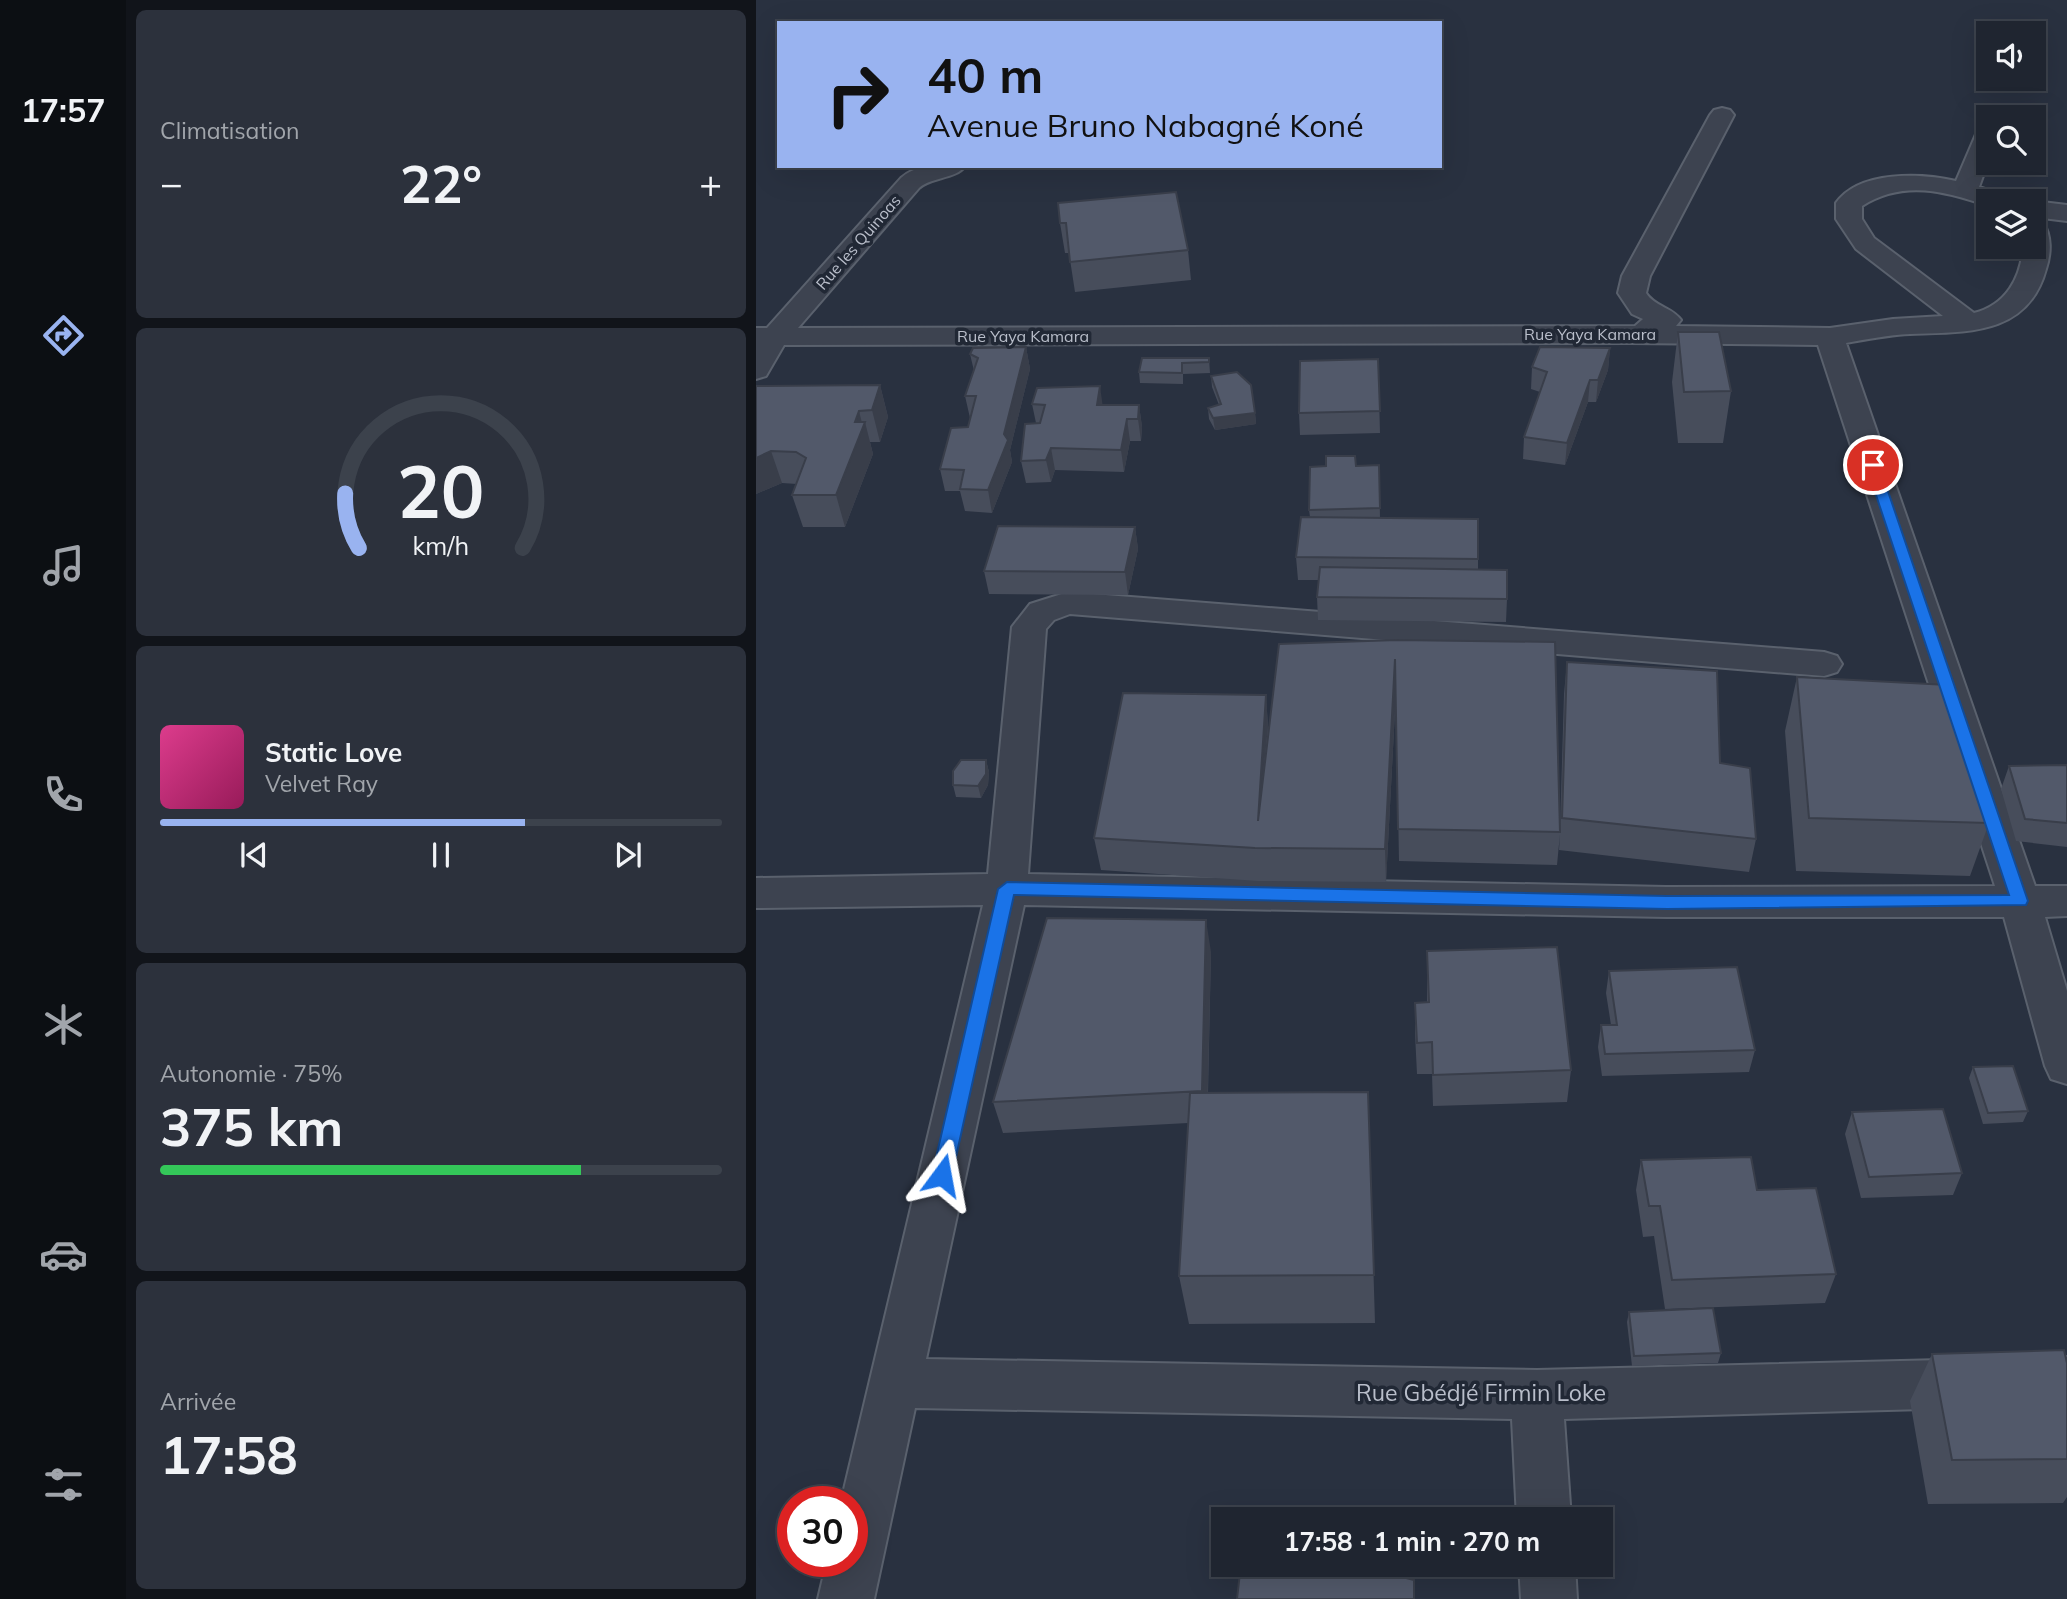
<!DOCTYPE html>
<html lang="fr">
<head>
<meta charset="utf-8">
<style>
	body { margin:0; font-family:Mulish,sans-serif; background:#2c313c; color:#f1f3f6; height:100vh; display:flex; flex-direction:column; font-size:26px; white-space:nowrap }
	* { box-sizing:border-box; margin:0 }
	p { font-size:23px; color:#a1a5ab }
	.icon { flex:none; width:38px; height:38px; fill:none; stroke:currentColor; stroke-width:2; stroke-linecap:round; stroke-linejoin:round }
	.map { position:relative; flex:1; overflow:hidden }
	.sheet { display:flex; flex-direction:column; gap:10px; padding:10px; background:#11141a; width:630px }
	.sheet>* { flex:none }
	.hud { position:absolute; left:21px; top:21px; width:665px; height:147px; border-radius:0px; box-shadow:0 7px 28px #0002,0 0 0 2px #3c424c; background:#99b3f0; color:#111; overflow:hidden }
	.buttons { position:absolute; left:1220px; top:21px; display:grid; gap:14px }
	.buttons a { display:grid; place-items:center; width:70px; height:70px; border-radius:0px; background:#1f2530; box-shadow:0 7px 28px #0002,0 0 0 2px #3c424c; font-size:35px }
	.speed { position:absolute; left:21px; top:1486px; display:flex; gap:14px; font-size:35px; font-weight:700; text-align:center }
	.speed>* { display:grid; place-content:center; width:91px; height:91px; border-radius:50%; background:#1f2530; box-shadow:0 7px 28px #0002,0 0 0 2px #3c424c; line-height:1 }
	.speed .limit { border:10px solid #d22; background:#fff; color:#111 }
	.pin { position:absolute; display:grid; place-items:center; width:60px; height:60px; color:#fff; margin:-30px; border:4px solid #fff; border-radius:50%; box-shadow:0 2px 7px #0007 }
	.me { position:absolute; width:77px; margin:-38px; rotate:13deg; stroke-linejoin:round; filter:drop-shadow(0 0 5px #0008) }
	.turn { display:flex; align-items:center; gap:24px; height:147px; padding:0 35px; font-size:32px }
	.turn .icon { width:91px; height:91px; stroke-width:2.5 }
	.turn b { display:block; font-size:49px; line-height:60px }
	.big { font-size:52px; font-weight:700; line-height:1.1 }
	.sheet .tile { flex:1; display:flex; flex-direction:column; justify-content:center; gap:10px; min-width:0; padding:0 24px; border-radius:10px; background:#2c313c }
	.sheet .dial { align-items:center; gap:0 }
	.dial svg { height:182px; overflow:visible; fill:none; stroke:#3c424c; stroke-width:7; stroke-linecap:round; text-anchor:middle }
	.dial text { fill:#f1f3f6; stroke:none }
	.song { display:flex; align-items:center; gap:21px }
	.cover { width:84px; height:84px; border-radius:10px; background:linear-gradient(135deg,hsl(330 70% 55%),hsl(330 70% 35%)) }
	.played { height:7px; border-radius:4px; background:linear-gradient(90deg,#99b3f0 65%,#3c424c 65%) }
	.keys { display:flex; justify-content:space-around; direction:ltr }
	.heat { display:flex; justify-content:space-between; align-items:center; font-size:38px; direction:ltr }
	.charge { height:10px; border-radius:5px; background:linear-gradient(90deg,#34c759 75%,#3c424c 0) }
	.trip { position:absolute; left:455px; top:1507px; width:402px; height:70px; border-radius:0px; background:#1f2530; box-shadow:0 7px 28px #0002,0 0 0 2px #3c424c; font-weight:700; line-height:70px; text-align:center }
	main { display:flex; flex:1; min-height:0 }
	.tab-bar { display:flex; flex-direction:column; width:126px; justify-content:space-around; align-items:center; background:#0c0f13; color:#a1a5ab }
	.tab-bar .icon { width:49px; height:49px }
	.tab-bar .active { color:#99b3f0 }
	.tab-bar b { font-size:32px; color:#f1f3f6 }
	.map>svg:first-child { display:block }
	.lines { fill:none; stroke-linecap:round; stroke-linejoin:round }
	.minor-casing { stroke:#5a616d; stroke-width:4 }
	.minor { fill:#3d4350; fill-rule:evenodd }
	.wall { fill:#474d5b }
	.shaded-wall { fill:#393e4a }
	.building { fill:#52596a; stroke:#393e4a; stroke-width:2 }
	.route { fill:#1a73e8; stroke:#114b97; stroke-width:2 }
	.labels { text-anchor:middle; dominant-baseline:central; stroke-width:7; stroke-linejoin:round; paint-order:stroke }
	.far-street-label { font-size:16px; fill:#b9beca; stroke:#212835 }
	.near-street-label { font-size:23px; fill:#b9beca; stroke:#212835 }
</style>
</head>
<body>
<main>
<nav class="tab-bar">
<b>17:57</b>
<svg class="icon active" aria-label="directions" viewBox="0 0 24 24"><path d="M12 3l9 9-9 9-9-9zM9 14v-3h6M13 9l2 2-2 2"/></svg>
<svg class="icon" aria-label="music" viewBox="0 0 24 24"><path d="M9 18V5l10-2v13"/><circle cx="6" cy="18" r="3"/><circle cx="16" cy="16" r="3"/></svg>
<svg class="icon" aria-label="phone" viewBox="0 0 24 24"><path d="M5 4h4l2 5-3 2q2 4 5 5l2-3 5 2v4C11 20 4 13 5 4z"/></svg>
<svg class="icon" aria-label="climate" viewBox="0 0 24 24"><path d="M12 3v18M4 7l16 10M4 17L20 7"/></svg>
<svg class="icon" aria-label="car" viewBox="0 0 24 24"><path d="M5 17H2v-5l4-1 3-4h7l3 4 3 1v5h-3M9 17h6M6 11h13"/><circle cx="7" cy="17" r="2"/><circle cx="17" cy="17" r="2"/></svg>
<svg class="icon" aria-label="filters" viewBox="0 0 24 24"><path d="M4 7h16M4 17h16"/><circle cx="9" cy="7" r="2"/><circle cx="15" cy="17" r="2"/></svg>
</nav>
<section class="sheet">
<div class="tile"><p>Climatisation</p>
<div class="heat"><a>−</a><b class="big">22°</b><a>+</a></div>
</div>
<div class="tile dial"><svg viewBox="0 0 100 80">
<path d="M14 69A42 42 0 1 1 86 69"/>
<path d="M14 69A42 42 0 0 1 8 45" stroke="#99b3f0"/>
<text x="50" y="56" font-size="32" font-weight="700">20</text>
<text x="50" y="72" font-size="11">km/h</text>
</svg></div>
<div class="tile">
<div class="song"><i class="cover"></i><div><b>Static Love</b><p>Velvet Ray</p></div></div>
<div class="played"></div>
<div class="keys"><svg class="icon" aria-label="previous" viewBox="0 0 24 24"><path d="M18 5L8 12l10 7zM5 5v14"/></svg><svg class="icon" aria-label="pause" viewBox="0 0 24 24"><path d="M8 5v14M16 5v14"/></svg><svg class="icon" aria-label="next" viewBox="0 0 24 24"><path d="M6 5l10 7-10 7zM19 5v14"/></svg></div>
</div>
<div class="tile"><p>Autonomie · 75%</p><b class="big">375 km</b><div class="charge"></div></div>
<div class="tile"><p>Arrivée</p><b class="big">17:58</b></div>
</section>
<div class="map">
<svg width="1311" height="1599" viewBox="0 0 1311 1599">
	<rect width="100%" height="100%" fill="#293140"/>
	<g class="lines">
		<defs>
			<path id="minor" d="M966,108L974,110L978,115L894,276L890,293C899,307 916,307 925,320L920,326L1074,328L1137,319L1187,316L1100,249L1080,219V203C1103,170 1166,173 1200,181L1224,125L1232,123V162L1223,187L1250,196L1254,201H1232V206C1189,191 1147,180 1106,206V219L1118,238L1218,313C1250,305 1265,278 1267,247H1278V220L1287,222C1296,236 1295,254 1290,269C1272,336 1210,332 1154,334C1132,335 1112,339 1090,343L1279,886H1311V916L1289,917L1311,991V1084L1295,1079L1289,1066L1248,917H910L268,905L170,1359L781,1370L1311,1357V1405L808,1419L815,1519H761L756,1419L159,1408L118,1599H62L71,1561H96V1502H85L227,905L0,908V878L232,874L256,627L274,604L312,592L1068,652L1081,656L1086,664L1081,672L1068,676L314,614L298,620L290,629L272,874L910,887L1239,886L1062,345L874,343L28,345L10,376L0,379V328H11L145,178C163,162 187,166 209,166C200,179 175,177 163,188L42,328L879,326L887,319L876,314L862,293L866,276L954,115L958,110Z
				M1278,201L1311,205V221L1278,217Z
				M763,1564H819L821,1599H765Z"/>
		</defs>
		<use href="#minor" class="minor-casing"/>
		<use href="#minor" class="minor"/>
	</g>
	<path class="wall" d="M302,203L432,250L435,280L319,292L313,253H309L304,223Z
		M922,332L975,391L967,443H922L916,382Z
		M270,347L274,369L254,450L256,462L236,513L209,511L204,491H189L184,469L212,427L214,418L209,396L218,371L214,354Z
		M854,348L852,370L840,402H832L809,465L767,459L768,437L784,392L775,389L776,367Z
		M386,358H453L454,373L427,374V384L384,383L383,372Z
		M622,359L624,433L544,435L543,413Z
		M455,376L499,413L500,424L459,430L453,419L452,408L463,405L456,387Z
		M124,385L132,417L124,442H114L117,454L89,527H47L36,495L41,484L26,483L0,494V386Z
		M276,404L383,405L386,427L385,441H374L368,472L299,470L295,482L270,483L265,461L280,423Z
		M623,465L624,518L722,559V569L751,599L750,622L562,620L561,597L563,580H542L540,557L554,517L553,510L600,466Z
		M379,527L382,549L372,595L233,594L228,571Z
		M641,640L804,830L808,694L811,662L964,763L1000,839L993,872L803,850L804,834L801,865L643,861L640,692L630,882L502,881L345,870L338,838L510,695L512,727Z
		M1041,677L1233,823L1214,876L1040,871L1029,731Z
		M230,760L233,772L232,785L225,798L200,797L197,785Z
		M1311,765V847L1260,841L1245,789L1253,766Z
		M671,951L815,1070L811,1102L677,1106L676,1074H661L659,1034V1003L671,1002Z
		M455,952L452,1093L612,1092L619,1323L433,1324L423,1276L432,1123L247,1133L237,1102Z
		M853,971L999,1050L993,1072L846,1076L842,1047L845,1025H855L850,993Z
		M1217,1067L1272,1111L1267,1122L1227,1124L1213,1078Z
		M1096,1112L1206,1173L1197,1195L1105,1198L1089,1134Z
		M885,1160L1001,1190L1080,1274L1069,1303L909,1309L898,1236L887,1237L880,1190Z
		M873,1312L965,1353L962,1363L876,1366L871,1322Z
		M1176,1354L1311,1363V1497L1307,1503L1172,1504L1154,1401Z"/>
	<path class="shaded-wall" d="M270,347L274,369L254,450L256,462L236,513L232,490L248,434Z
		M854,348L852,370L840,402L842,380Z
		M834,380L832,402L809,465L811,443Z
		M124,385L132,417L124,442L116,410Z
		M344,386L347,408L341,405Z
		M383,405L386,427L385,441L382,419Z
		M103,411L107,427L109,422L117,454L89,527L80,495Z
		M499,413L500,424L459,430L457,418Z
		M371,419L374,441L368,472L365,450Z
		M295,448L299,470L295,482L290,460Z
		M15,451L26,483L0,494V458Z
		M379,527L382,549L372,595L369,572Z
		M639,659L640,692L630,882L629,849Z
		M510,695L512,727L502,821Z
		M230,760L233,772L232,785L225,798L222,786Z
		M450,920L455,952L451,1122L446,1091Z"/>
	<path class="building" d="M420,192L432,250L314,262L310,223H304L302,203Z
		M922,332H963L975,391L928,392Z
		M270,347L248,434L252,440L232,490L204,489L208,470L184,469L195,428L212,427L220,396H209L222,358L214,354L217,348Z
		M784,347L854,348L842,380H834L811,443L768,437L791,372L776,367Z
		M386,358H453V362L426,363V373L383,372Z
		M622,359L624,411L543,413L544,361Z
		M481,372L495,385L499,413L457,418L452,408L465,404L455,376Z
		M124,385L116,410L103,411L99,422H109L80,495H36L50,458L40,452L15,451L0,458V386Z
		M344,386L341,405H383L382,419H371L365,450L295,448L290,460L265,461L269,424L284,423L289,405L276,404L281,388Z
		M570,456H599L600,466L623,465L624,508L553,510L554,467L570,466Z
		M545,517L722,519V559L540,557Z
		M242,526L379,527L369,572L228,571Z
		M564,567L751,570V599L561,597Z
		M641,640L799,642L804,832L642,829L639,659L629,849L499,848L338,838L367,693L510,695L502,821L523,644Z
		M811,662L961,671L964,763L994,768L1000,839L806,818Z
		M1041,677L1192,685L1233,823L1053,818Z
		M205,760H230V774L222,786L197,785V771Z
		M1311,765V823L1269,819L1253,766Z
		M291,918L450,920L446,1091L237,1102Z
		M801,947L815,1070L677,1075L676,1042L661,1043L659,1003L673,1002L671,951Z
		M981,967L999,1050L849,1054L845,1025H861L853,971Z
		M1257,1066L1272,1111L1232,1113L1217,1067Z
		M612,1092L618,1275L423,1276L434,1093Z
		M1187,1109L1206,1173L1113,1177L1096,1112Z
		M995,1157L1001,1190L1060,1188L1080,1274L916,1280L904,1206H893L885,1160Z
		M957,1308L965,1353L878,1356L873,1312Z
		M1308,1350L1311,1363V1459L1196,1460L1176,1354Z
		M485,1564H636L638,1575L658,1580V1599H481Z"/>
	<path class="route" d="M1117,461L1123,465L1272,901L1270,905L911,909L258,895L196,1175L193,1181L186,1184L179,1181L176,1175L242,889L251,882L911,896L1253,895L1110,465Z"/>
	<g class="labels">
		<g class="far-street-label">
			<text transform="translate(102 242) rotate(-49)">Rue les Quinoas</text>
			<text x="834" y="334">Rue Yaya Kamara</text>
			<text x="267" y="336">Rue Yaya Kamara</text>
		</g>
		<g class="near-street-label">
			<text x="725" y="1392">Rue Gbédjé Firmin Loke</text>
		</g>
	</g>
</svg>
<div class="buttons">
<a><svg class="icon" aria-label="sound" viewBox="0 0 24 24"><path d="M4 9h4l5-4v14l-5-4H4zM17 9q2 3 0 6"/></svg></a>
<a><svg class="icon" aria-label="search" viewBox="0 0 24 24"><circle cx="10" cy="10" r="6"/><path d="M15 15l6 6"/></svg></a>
<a><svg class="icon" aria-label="layers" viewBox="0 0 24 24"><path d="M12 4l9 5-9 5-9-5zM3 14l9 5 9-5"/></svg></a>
</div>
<div class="speed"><div class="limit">30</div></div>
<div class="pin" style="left:1117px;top:465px;background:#d93025"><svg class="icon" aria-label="arrive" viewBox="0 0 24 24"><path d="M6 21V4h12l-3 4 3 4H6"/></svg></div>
<svg class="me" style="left:186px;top:1175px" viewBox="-20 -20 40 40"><path d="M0-17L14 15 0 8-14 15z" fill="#1a73e8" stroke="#fff" stroke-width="4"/></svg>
<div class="trip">17:58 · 1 min · 270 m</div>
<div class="hud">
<div class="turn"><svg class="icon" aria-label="right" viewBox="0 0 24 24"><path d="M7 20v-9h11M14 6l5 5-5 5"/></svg><div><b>40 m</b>Avenue Bruno Nabagné Koné</div></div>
</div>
</div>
</main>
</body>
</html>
